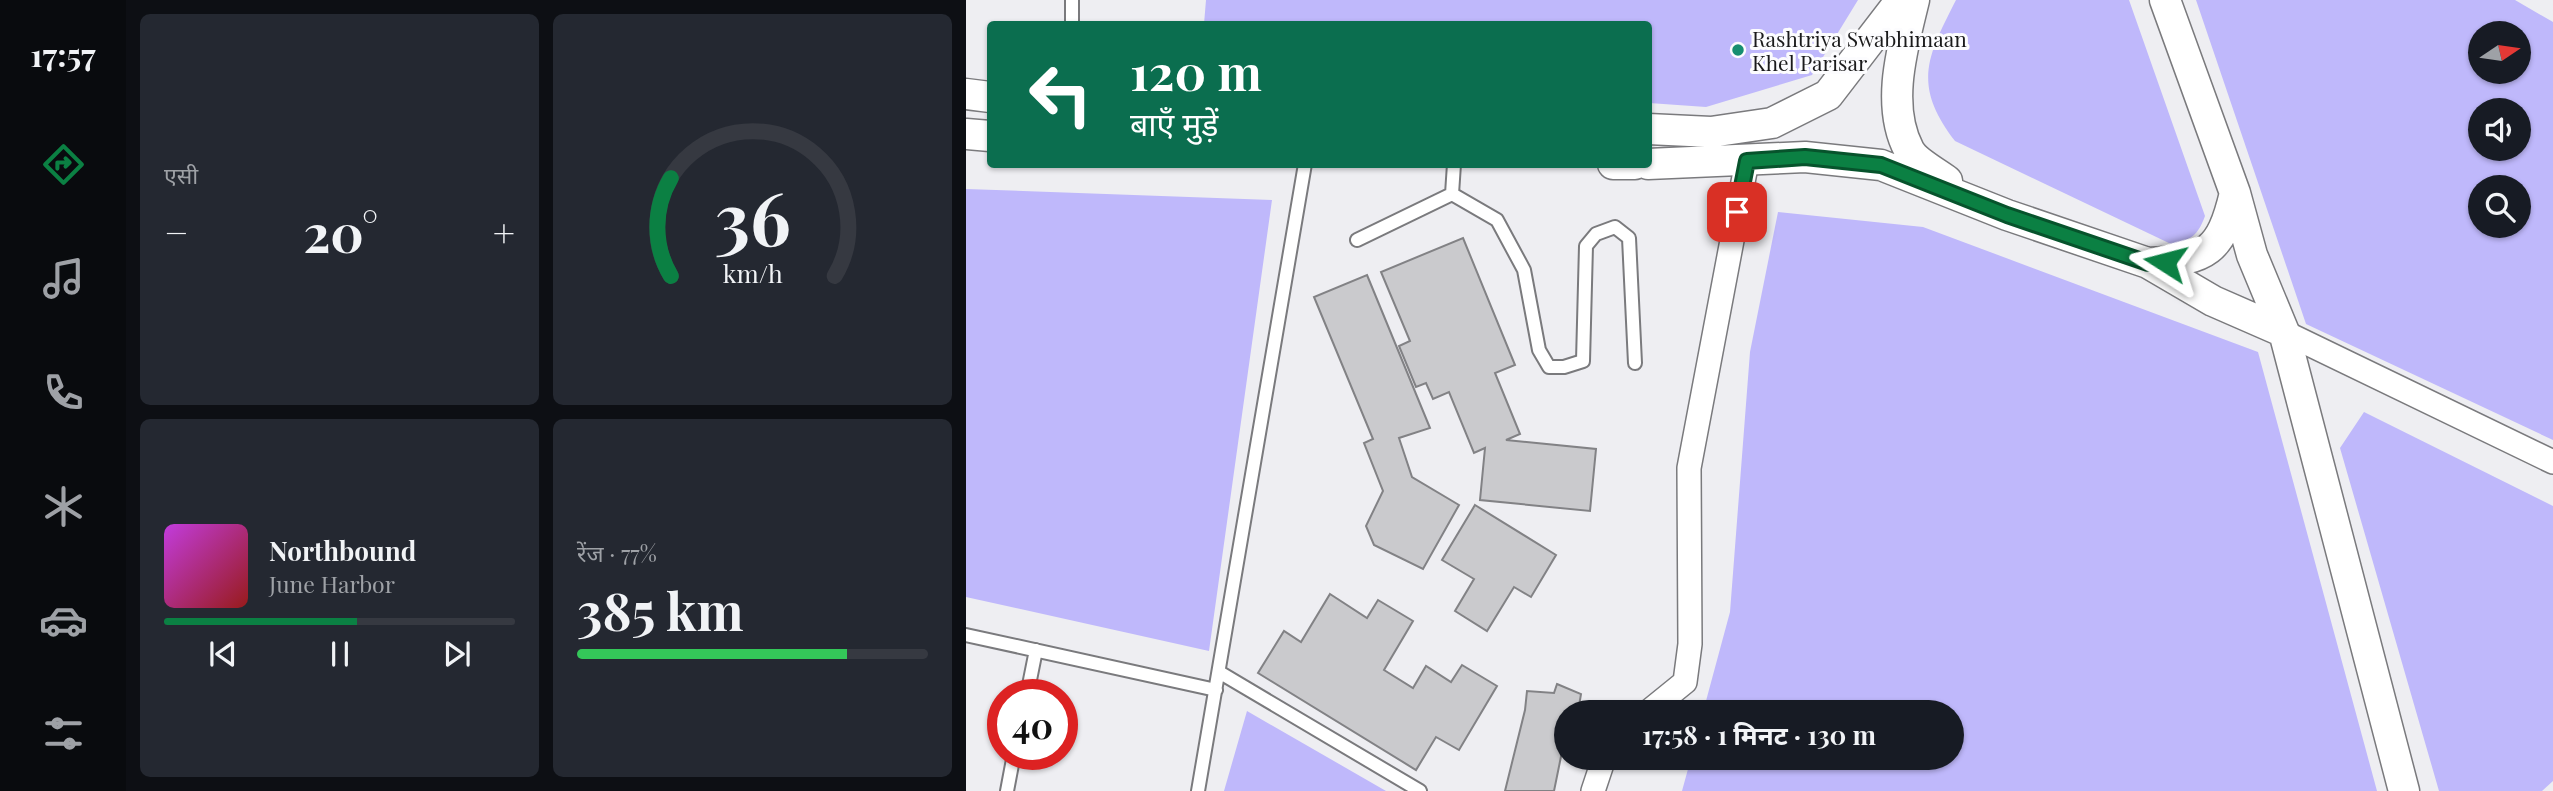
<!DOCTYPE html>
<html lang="hi">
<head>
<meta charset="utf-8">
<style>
	body { margin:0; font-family:"Playfair Display","Noto Sans Devanagari",serif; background:#242831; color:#f1f3f6; height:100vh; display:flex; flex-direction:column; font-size:26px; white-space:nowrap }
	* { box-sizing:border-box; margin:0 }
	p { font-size:23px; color:#9ea1a6 }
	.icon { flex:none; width:38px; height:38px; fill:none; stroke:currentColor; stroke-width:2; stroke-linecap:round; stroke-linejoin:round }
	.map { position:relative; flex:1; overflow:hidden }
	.sheet { display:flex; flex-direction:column; gap:14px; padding:14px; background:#0d0f14; width:840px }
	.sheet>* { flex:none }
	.top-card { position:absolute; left:21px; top:21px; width:665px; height:147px; border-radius:7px; box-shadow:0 2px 5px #0004; background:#0b6e4f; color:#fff; overflow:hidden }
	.needle { width:46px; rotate:77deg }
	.controls { position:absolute; left:1502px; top:21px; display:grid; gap:14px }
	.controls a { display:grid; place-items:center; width:63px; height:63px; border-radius:50%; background:#171b24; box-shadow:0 2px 5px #0004; font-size:35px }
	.speed { position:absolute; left:21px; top:679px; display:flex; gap:14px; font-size:35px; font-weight:700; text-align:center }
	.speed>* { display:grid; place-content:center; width:91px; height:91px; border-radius:50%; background:#171b24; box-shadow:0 2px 5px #0004; line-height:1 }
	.speed .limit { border:10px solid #d22; background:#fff; color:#111 }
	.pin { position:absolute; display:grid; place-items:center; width:60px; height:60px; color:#fff; margin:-30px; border-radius:14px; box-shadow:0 4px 10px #0006 }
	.me { position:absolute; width:77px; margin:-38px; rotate:279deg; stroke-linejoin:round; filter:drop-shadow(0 0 5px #0008) }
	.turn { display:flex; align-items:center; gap:24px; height:147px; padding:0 28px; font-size:32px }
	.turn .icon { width:91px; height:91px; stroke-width:2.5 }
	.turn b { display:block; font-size:49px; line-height:60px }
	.big { font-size:52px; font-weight:700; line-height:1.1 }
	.sheet .widget { flex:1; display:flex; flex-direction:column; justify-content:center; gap:10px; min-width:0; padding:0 24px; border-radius:10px; background:#242831 }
	.sheet .dial { align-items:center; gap:0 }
	.dial svg { height:182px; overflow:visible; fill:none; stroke:#363941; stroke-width:7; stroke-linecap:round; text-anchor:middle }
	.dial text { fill:#f1f3f6; stroke:none }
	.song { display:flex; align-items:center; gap:21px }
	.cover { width:84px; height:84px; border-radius:10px; background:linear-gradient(135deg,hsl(290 70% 55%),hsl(0 70% 35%)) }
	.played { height:7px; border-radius:4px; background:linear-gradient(90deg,#0b8043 55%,#363941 55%) }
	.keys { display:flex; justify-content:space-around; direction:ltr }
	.heat { display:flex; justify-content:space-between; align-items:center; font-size:38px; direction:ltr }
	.charge { height:10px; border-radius:5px; background:linear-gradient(90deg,#34c759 77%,#363941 0) }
	.sheet .tiles { flex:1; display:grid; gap:14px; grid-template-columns:repeat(2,1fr) }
	.trip { position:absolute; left:588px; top:700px; width:410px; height:70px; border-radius:35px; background:#171b24; box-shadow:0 2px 5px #0004; font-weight:700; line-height:70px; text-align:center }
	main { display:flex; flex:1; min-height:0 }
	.tabs { display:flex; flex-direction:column; width:126px; justify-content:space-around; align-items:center; background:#090b0e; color:#9ea1a6 }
	.tabs .icon { width:49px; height:49px }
	.tabs .current { color:#0b8043 }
	.tabs b { font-size:32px; color:#f1f3f6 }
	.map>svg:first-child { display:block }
	.green { fill:#bfb8fb; fill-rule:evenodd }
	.building { fill:#cacacd; stroke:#828285; stroke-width:2 }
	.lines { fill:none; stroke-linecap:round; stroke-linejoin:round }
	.service-casing { stroke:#7a7a7d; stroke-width:16 }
	.minor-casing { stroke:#7a7a7d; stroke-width:26 }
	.tertiary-casing { stroke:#7a7a7d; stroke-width:33 }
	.service { stroke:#fff; stroke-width:12 }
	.minor { stroke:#fff; stroke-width:23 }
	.tertiary { stroke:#fff; stroke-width:30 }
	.route-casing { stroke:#07532c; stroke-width:18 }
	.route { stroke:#0b8043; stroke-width:12 }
	.poi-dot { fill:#178e71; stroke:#fcfcfe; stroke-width:2.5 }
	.labels { text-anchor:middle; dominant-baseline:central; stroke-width:6; stroke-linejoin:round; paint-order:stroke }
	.poi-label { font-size:21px; fill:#1a1a1b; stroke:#fcfcfe; text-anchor:start }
</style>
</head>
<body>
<main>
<nav class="tabs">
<b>17:57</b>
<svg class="icon current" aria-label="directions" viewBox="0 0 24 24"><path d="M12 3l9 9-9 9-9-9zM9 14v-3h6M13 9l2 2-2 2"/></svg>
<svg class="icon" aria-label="music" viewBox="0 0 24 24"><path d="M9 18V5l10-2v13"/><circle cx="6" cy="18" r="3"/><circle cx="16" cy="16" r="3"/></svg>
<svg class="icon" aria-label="phone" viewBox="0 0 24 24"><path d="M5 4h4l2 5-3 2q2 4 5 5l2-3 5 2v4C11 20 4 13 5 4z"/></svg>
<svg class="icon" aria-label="climate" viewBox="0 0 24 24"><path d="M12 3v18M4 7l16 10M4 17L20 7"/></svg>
<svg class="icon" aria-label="car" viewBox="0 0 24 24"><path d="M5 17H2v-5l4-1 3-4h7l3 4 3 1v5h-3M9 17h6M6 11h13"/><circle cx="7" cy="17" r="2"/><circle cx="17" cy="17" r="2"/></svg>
<svg class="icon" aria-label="filters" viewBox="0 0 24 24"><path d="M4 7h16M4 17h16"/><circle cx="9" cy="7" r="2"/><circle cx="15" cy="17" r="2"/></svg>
</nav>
<section class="sheet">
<div class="tiles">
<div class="widget"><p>एसी</p>
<div class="heat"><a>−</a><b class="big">20°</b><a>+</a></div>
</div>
<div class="widget dial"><svg viewBox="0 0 100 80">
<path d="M14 69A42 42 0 1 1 86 69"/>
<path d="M14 69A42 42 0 0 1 14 26" stroke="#0b8043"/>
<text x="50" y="56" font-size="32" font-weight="700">36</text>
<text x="50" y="72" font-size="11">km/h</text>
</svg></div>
<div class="widget">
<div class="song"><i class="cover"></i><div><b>Northbound</b><p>June Harbor</p></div></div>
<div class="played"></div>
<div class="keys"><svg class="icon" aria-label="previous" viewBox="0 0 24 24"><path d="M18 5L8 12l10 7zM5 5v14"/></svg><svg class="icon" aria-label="pause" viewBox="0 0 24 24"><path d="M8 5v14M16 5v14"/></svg><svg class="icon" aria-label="next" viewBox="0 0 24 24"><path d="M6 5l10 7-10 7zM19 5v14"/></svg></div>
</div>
<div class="widget"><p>रेंज · 77%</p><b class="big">385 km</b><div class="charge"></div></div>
</div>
</section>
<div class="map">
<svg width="1587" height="791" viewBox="0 0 1587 791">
	<rect width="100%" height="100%" fill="#eeeef2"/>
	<path class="green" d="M240,0H892L846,75L740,107L683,103L682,24H238Z
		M990,0H1163L1239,216C1232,235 1225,241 1205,244L989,141C946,85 961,57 990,0Z
		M1230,0H1549L1587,22V440L1340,324ZM1552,33V72H1514V33ZM1552,110V149H1514V110ZM1552,187V226H1514V187Z
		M0,189L306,200L243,651L0,597Z
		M812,212L957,227L1292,352L1411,791H716L725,758H985V712H737L764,612L784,352Z
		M1398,412L1587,506V781L1576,791H1473L1374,448Z
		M281,711L420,791H258Z"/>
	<path class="building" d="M497,238L549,365L529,373L554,434L540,440L630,449L624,511L514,500L519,448L508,453L483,392L467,399L460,383L450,387L433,346L444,341L415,272Z
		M401,275L464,428L433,438L446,477L493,505L457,569L408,545L400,526L417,491L398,443L407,439L348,297Z
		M509,505L590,555L565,597L548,587L521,631L489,611L508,579L476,560Z
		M364,594L401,618L412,600L447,621L418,670L447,688L460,666L485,682L496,665L531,686L493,750L470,737L450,770L292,673L318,631L335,642Z
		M591,684L615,694L612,712H600V732L588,791H539L559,710L561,691L588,693Z"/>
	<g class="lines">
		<defs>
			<path id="service" d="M106,24V0
				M486,194L531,220L558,270L573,350L583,367H598L617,361L620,246L630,234L649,227L663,238L669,363
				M391,240L486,194L488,164
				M0,635L250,690
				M253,672L454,791
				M61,695L70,650
				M41,791L48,754
				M232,791L339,164"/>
			<path id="minor" d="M1318,332L1587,462
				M682,712L719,682L724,644L723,468L781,161
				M627,791L638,758"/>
			<path id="tertiary" d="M948,0C937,46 919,105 943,150C949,162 971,173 981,181
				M1199,0L1269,193L1286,255L1318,332L1438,791
				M0,94L24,97
				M682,129L745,132L806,123L862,95L935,0
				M0,134L24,136
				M647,164H669
				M682,164L839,157L915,165L1041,215L1182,263L1247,301L1318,332
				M1182,263C1241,260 1255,252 1269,193"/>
		</defs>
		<use href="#service" class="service-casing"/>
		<use href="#minor" class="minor-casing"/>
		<use href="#tertiary" class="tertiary-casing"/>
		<use href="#service" class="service"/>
		<use href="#minor" class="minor"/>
		<use href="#tertiary" class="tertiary"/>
	</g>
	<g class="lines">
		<defs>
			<path id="route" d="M771,212L781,161L839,157L915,165L1041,215L1182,263L1199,262"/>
		</defs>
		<use href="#route" class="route-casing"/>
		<use href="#route" class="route"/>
	</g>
	<circle class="poi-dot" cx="772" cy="50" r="7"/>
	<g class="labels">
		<g class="poi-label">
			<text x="786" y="38">Rashtriya Swabhimaan<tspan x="786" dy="24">Khel Parisar</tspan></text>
		</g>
	</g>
</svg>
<div class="controls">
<a><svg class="needle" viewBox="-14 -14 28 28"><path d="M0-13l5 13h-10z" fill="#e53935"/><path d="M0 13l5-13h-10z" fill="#9ea1a6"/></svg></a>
<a><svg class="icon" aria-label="sound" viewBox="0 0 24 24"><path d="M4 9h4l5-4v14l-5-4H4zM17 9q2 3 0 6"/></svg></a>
<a><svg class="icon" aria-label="search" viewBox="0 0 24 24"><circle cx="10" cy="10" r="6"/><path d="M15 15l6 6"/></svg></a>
</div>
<div class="speed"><div class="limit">40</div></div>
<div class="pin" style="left:771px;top:212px;background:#d93025"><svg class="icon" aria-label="arrive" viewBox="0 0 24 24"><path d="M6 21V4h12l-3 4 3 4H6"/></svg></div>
<svg class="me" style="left:1199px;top:262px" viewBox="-20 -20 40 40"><path d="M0-17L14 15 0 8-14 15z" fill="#0b8043" stroke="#fff" stroke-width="4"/></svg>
<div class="trip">17:58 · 1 मिनट · 130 m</div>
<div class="top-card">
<div class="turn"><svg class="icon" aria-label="left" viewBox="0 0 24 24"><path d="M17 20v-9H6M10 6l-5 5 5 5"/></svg><div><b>120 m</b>बाएँ मुड़ें</div></div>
</div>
</div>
</main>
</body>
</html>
